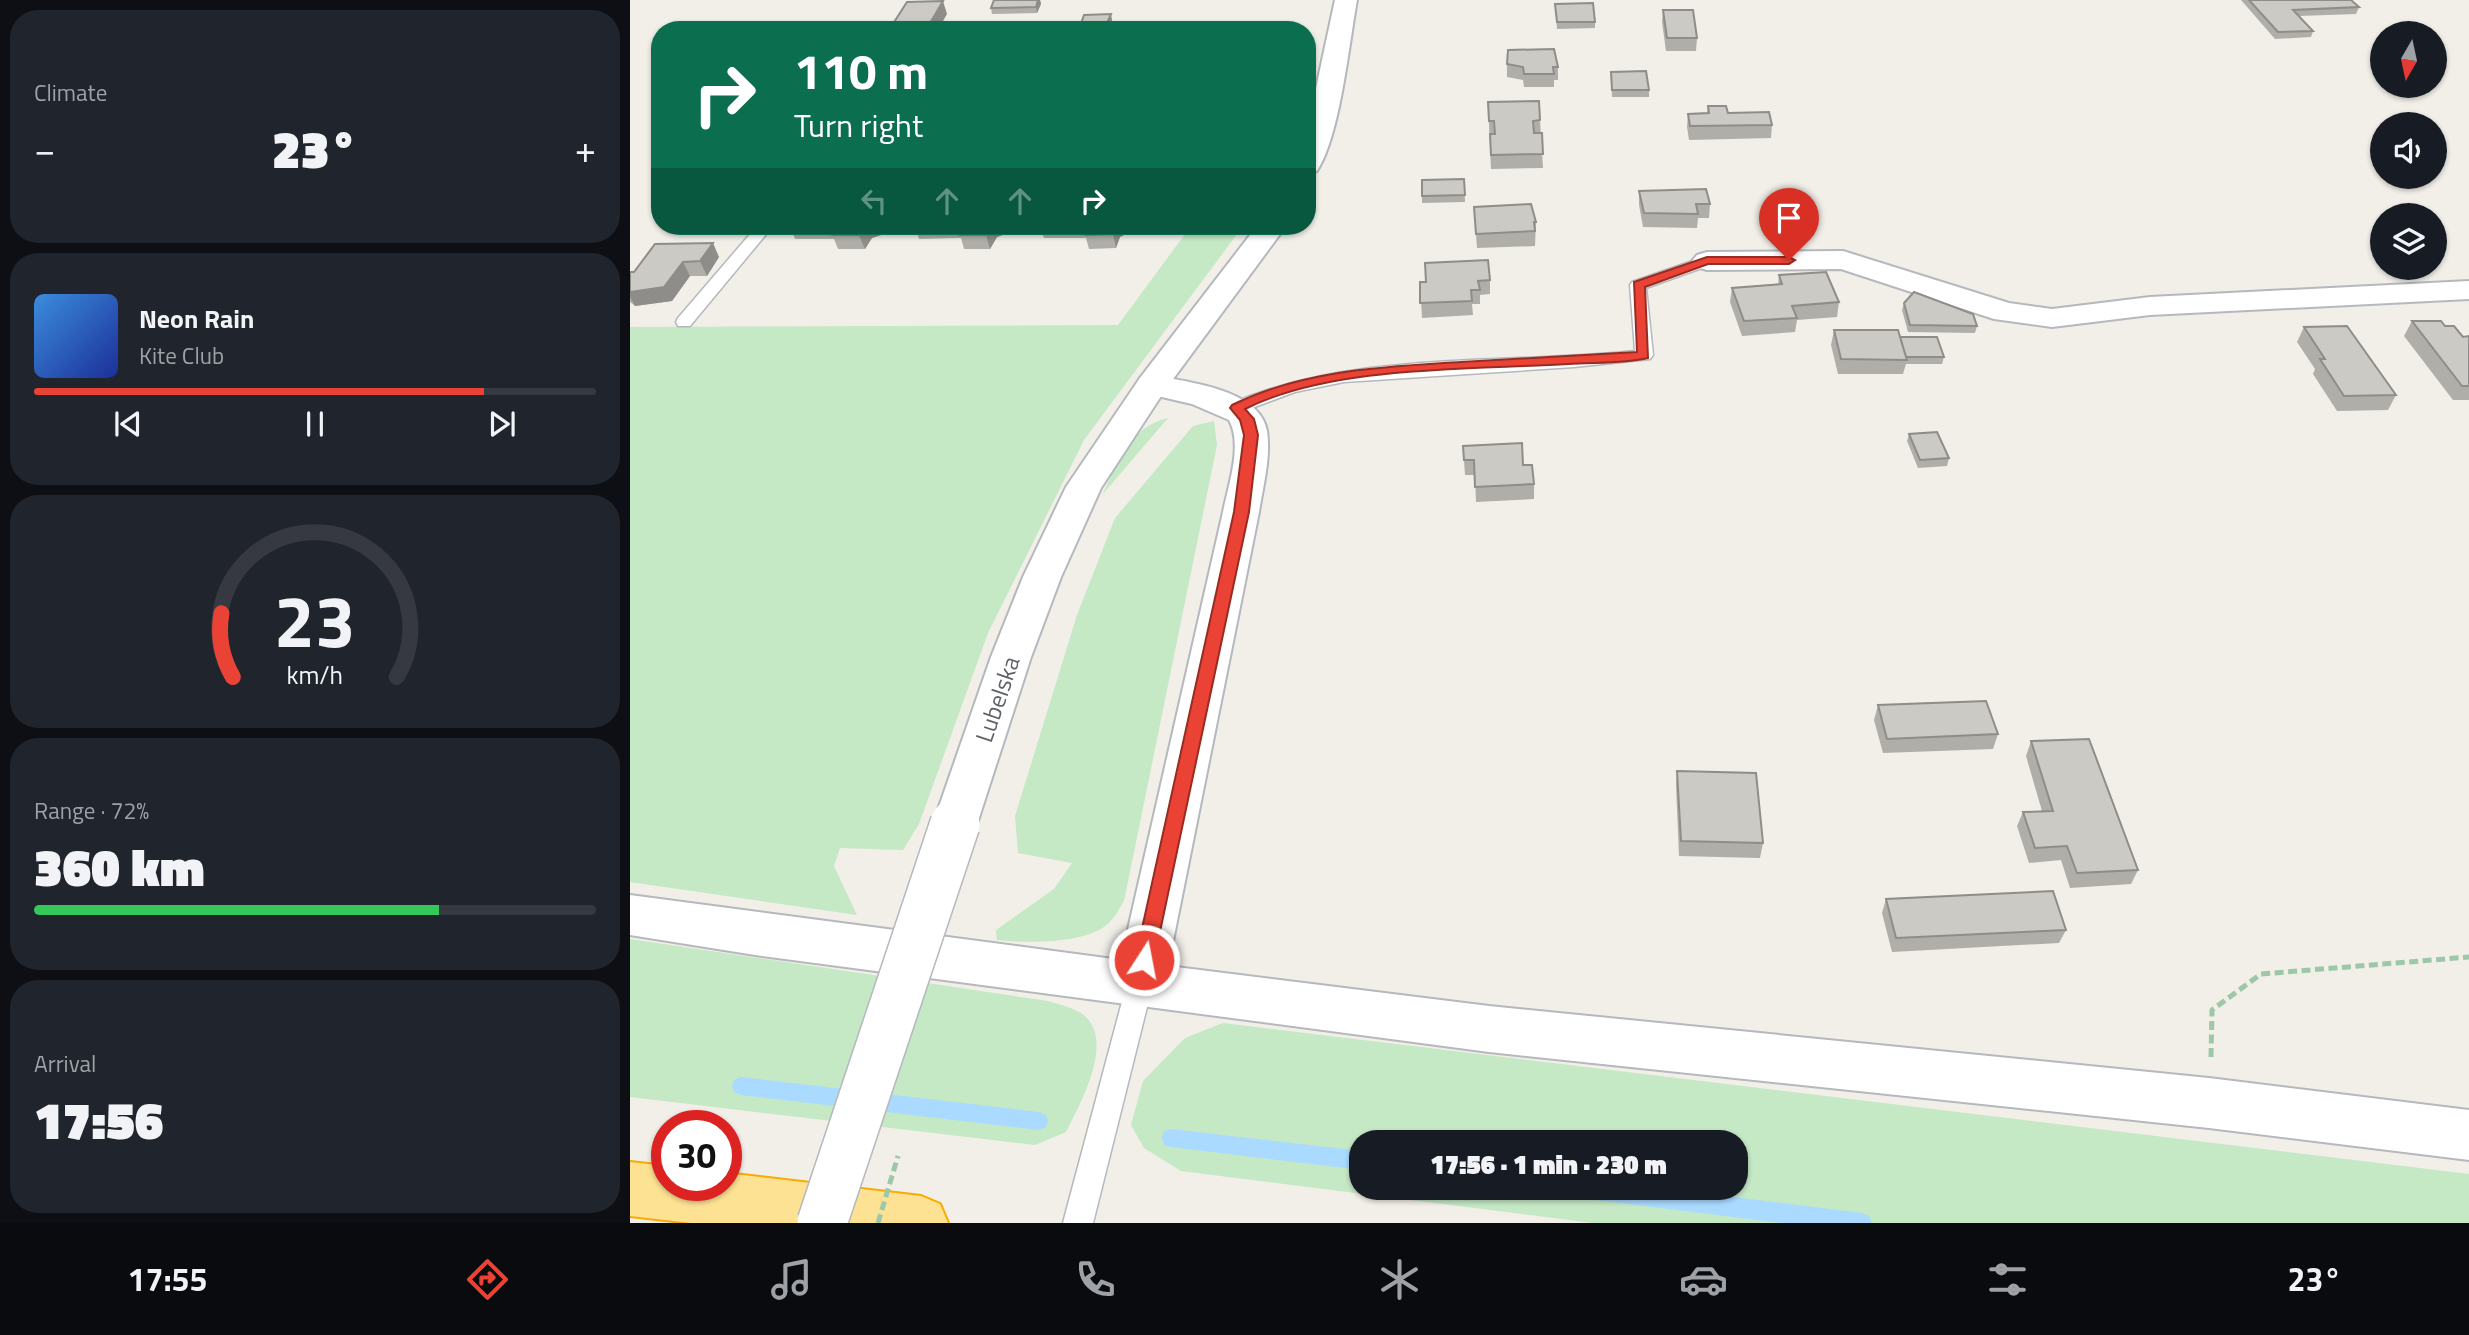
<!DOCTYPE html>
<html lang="en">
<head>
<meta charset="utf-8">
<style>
	body { margin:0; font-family:"Titillium Web",sans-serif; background:#20242c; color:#f1f3f6; height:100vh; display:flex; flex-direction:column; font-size:26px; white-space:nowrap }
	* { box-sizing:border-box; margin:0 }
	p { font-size:23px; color:#9ea1a6 }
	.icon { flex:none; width:38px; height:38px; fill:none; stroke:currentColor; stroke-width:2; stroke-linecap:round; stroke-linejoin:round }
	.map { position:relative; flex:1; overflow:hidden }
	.panel { display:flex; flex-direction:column; gap:10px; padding:10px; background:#0d0f14; width:630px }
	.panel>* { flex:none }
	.hud { position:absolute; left:21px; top:21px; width:665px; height:214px; border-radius:28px; box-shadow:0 2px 5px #0004; background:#0b6e4f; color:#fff; overflow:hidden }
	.needle { width:46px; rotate:189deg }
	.controls { position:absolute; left:1740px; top:21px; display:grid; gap:14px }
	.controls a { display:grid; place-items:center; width:77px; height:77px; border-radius:50%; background:#171b24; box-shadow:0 2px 5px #0004; font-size:35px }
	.speed { position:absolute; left:21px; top:1110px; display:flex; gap:14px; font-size:35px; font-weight:700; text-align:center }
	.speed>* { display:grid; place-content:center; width:91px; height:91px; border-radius:50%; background:#171b24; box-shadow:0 2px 5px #0004; line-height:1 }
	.speed .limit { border:10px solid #d22; background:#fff; color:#111 }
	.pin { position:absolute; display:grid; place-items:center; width:60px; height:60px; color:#fff; margin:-72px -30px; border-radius:50% 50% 50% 0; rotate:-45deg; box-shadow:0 0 7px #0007 }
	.pin .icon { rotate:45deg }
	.me { position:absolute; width:77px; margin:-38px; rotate:11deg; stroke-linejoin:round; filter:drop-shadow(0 0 5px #0008) }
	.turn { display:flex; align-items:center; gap:24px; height:147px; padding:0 28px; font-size:32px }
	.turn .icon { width:91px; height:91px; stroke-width:2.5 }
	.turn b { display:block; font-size:49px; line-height:60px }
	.lanes { display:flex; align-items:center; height:66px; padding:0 28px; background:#0003; justify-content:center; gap:35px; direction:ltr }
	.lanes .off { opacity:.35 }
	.big { font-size:52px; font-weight:800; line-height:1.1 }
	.panel .card { flex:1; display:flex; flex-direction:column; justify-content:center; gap:10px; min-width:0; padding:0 24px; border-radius:28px; background:#20242c }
	.panel .dial { align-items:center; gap:0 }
	.dial svg { height:182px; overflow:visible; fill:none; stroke:#363941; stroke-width:7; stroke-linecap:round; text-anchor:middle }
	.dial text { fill:#f1f3f6; stroke:none }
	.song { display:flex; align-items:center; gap:21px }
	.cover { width:84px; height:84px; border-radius:10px; background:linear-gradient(135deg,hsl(210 70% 55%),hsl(230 70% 35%)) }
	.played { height:7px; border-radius:4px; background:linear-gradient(90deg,#ea4335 80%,#363941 80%) }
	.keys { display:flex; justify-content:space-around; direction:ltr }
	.heat { display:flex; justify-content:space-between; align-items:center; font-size:38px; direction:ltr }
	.charge { height:10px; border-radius:5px; background:linear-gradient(90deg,#34c759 72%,#363941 0) }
	.trip { position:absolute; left:719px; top:1130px; width:399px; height:70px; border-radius:28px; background:#171b24; box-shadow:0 2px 5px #0004; font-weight:800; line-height:70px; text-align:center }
	.tabs { display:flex; height:112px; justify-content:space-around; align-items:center; background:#090b0e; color:#9ea1a6 }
	.tabs .icon { width:49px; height:49px }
	.tabs .selected { color:#ea4335 }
	.tabs b { font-size:32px; color:#f1f3f6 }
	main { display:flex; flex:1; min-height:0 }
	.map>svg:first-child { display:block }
	.green { fill:#c5e8c5; fill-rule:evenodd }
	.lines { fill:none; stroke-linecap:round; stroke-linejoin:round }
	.stream { fill:#aadaff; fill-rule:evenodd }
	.service-casing { stroke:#b5b8bc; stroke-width:3 }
	.minor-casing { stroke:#b5b8bc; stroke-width:4 }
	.tertiary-casing { stroke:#b5b8bc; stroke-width:4 }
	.motorway-casing { stroke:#f9ab00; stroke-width:4 }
	.path { stroke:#9cc7a9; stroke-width:5; stroke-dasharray:9 4.5; stroke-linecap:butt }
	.service { fill:#fff; fill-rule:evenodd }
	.minor { fill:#fff; fill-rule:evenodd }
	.tertiary { fill:#fff; fill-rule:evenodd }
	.motorway { fill:#fde293; fill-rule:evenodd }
	.tertiary-bridge-casing { stroke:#b5b8bc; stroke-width:52; stroke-linecap:butt }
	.path-bridge { stroke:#9cc7a9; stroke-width:5; stroke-dasharray:9 4.5; stroke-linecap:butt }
	.tertiary-bridge { stroke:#fff; stroke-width:49 }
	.wall { fill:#afaea9 }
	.shaded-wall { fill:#8f8d8a }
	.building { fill:#cccac5; stroke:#8f8d8a; stroke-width:2 }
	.route { fill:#ea4335; stroke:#982c22; stroke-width:2 }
	.labels { text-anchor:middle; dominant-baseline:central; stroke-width:5; stroke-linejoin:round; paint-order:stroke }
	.street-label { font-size:24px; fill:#5f6368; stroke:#fff }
</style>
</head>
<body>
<main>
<section class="panel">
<div class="card"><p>Climate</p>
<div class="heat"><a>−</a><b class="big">23°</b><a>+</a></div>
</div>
<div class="card">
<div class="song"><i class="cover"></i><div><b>Neon Rain</b><p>Kite Club</p></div></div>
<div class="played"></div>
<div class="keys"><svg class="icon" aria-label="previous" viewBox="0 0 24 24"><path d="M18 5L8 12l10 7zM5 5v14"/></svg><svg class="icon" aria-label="pause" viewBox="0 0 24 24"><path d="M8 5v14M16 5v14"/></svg><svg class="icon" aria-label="next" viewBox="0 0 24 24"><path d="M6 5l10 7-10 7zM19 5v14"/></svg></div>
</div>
<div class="card dial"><svg viewBox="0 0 100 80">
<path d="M14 69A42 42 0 1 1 86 69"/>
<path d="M14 69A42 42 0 0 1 9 41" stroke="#ea4335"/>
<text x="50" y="56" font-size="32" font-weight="700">23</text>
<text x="50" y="72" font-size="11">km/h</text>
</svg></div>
<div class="card"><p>Range · 72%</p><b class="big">360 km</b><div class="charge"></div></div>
<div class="card"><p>Arrival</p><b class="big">17:56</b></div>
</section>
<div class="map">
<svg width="1839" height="1223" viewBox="0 0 1839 1223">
	<rect width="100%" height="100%" fill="#f1efe8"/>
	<path class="green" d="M561,226H613L454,440L358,633L289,824L273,850L210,848L204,866L227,915L0,882V327L488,325Z
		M538,418L472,495C489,462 499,427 538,418Z
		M584,421L587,445L494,901C489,909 482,922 474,927C449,944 395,943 367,940L366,930L424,889L442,863L388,853L385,816L447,615L485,518L563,426Z
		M0,939L418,1001C428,1004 440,1007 449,1012C489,1035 450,1104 436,1132L405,1145L0,1097Z
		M593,1023L1839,1174V1223H963L551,1171L514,1148L501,1125L513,1081L555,1038ZM732,1143H1106V1188H732Z"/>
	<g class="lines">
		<path class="stream" d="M111,1077L409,1112L416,1115L418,1121L416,1127L409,1130L111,1095L104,1092L102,1086L104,1080Z
			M541,1129L732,1151V1170L541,1147L534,1145L532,1138L534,1131Z
			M940,1188H1031L1232,1213L1239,1216L1242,1223H1153L950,1198L943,1195Z"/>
		<defs>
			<path id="service" d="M127,226H143L60,326H48L46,322L48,318Z
				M1077,256L1085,261L1083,264L1016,288L1023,355L1020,359L944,367L714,382L665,392L606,414L597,408L600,404C726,350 870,365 1005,351L1000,285L1002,282Z
				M510,971L519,975L523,983L463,1223H433L497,983L501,975Z"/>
			<path id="minor" d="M1213,251L1379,303L1422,309L1520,297L1839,281V299L1520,315L1422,327L1364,319L1211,269L1077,270L1067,267L1062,261L1067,255L1077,252Z
				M522,375C557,382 630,389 637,431C641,458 633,486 629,512L538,966L859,1006L1579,1078L1839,1110V1160L1579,1128L859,1052L125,955L0,935V895L491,960L593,512C598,486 613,445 599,420L562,404L510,392L506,385L510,378Z"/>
			<path id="tertiary" d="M705,0H727C719,44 710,136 687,171L677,173V130Z
				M627,226H656L535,390L471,488L431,577L401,657L347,824L341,837L325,842L309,837L303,824L361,657L393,577L436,487L510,378Z"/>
			<path id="motorway" d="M0,1162L37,1166V1185H96V1173L291,1196L310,1204L318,1223H61L0,1216Z"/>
		</defs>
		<use href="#service" class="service-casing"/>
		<use href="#minor" class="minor-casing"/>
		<use href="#tertiary" class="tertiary-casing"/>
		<use href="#motorway" class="motorway-casing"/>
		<path class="path" d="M1581,1057L1582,1010L1631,974L1839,957"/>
		<use href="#service" class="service"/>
		<use href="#minor" class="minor"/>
		<use href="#tertiary" class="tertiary"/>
		<use href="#motorway" class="motorway"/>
		<defs>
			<path id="tertiary-bridge" d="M192,1223L325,824"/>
		</defs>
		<use href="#tertiary-bridge" class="tertiary-bridge-casing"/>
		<path class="path-bridge" d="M248,1223L268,1156"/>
		<use href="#tertiary-bridge" class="tertiary-bridge"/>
	</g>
	<path class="wall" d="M364,0H410L411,4L407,13L362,14L361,8Z
		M1611,0H1721L1729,7L1726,14L1669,16L1683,31L1681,37L1645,39Z
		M925,4L965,22V28L927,29Z
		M1033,10L1067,38L1066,51H1036L1032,22Z
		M877,64L928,67V80H924V87H894L893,80L877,77Z
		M981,72L1019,90V97H982Z
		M858,102L910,120L913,168L861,169Z
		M1078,106L1098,113L1142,125L1141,138L1059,140L1057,127L1058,114L1077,113Z
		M834,179L835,202L792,203V196Z
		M1009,191L1080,204L1079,218H1068L1067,228L1013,227L1009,205Z
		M844,207L906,222L905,246L847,248Z
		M32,226H97L93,232H79L69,235H59L55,231H35Z
		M160,226H253L254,229L251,235L242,238L235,249H208L204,239H165Z
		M285,226H377V228L375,234L367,237L360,249H334L331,238L289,239Z
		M410,226H500V228L498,233L490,237L486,248L459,249L456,238H414Z
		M25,244L89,257L77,276H60L42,301L5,306L0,302V272H4Z
		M1149,275L1209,302L1207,317L1167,320L1165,332L1112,336L1100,302L1102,288L1148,285Z
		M860,280V294L850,295V304H842L843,315L792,318L790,282Z
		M1274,303L1347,326L1345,333L1278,332L1272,310Z
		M1782,321L1815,326L1833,337L1839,336V400H1823L1774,336Z
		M1674,327L1766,395L1758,410L1707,411L1683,374L1685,369L1667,342Z
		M1204,330L1270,337L1314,357L1312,364H1276L1273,374H1208L1201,345Z
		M1279,434L1319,458L1317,466L1288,468L1277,441Z
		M833,446L893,465L904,484V499L846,502L845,475H835Z
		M1248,705L1368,734L1363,749L1253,753L1244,720Z
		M1401,741L1508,870L1501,884L1440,888L1431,860L1399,863L1387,826L1393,812L1412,811L1396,756Z
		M1047,771L1133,843L1130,858L1049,856L1046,785Z
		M1256,899L1436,930L1429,943L1262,952L1252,913Z"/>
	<path class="shaded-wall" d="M408,0H410L411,4L407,13L406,7Z
		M313,1L317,14L308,30H296Z
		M481,14L482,20L479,30H474Z
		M64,226H76L79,232L69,235Z
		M90,226H97L93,232Z
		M235,226H253L254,229L251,235L242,238L235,249L229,235Z
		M361,226H377V228L375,234L367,237L360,249L356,235Z
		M486,226H500V228L498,233L490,237L486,248L483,234Z
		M83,243L89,257L77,276L70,261Z
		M53,262L60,276L42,301L5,306L0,297V292Z"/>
	<path class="building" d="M364,0H408L406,7L361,8Z
		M1619,0H1721L1729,7L1663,10L1683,31L1648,32Z
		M313,1L296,30H259L277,2Z
		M963,3L965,22H927L925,4Z
		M1033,10H1063L1067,38H1037Z
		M481,14L474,30H449L454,15Z
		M924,49L928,67H923L924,74H894L893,67L877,64L878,50Z
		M1016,71L1019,90H982L981,72Z
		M909,101L910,120L903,121L904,133H912L913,154L861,155L860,134H865L864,121H859L858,102Z
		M1078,106H1096L1098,113L1139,112L1142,125L1060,126L1058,114L1079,113Z
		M834,179L835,195L792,196V180Z
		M1076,189L1080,204H1066L1068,214L1014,213L1009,191Z
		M901,204L906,222H904L905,231L846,234L844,207Z
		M209,226H235L229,235H203Z
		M334,226H361L356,235H330Z
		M459,226H486L483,234L456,235Z
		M83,243L70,261L53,262L34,287L0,292V272H4L25,244Z
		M858,260L860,280L848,281L850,290H841L842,301L790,303V282H796L795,263Z
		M1196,272L1209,302L1162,306L1167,318L1114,321L1102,288L1152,284L1149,275Z
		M1284,292L1343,314L1347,326L1280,325L1274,303Z
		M1782,321H1811L1815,326H1824L1833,337L1839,336V386H1832Z
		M1717,326L1766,395L1714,396L1690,359H1695L1674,327Z
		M1204,330H1268L1277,360L1211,359Z
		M1270,337H1307L1314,357H1276Z
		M1307,432L1319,458L1290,460L1279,434Z
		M892,443L893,465H902L904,484L845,487L844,460H834L833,446Z
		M1356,701L1368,734L1257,739L1248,705Z
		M1459,739L1508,870L1447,873L1437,846L1405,848L1393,812L1423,811L1401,741Z
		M1047,771L1126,773L1133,843L1051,841Z
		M1423,891L1436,930L1266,938L1256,899Z"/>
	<path class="route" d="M1077,257H1159L1165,260L1159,264H1078L1015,287L1018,358C993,364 964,362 938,364C839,370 703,365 615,409L624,419L628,435L619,512L524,960L521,966L514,969L508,966L505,960L604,512L614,435L610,420L600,408L602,405C673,370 752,367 831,362C890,359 948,355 1007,352L1004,282Z"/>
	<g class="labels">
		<g class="street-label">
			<text transform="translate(367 699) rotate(-71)">Lubelska</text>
		</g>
	</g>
</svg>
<div class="controls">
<a><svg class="needle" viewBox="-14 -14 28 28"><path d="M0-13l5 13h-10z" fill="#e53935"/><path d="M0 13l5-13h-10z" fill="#9ea1a6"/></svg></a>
<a><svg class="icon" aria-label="sound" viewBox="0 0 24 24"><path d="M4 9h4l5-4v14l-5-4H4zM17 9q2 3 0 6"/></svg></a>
<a><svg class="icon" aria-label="layers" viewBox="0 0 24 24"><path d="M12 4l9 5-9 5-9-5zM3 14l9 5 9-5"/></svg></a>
</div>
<div class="speed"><div class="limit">30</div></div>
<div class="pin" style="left:1159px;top:260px;background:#d93025"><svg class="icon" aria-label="arrive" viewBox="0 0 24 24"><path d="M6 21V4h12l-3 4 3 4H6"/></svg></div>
<svg class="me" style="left:514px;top:960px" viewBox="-20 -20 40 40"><circle r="17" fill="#ea4335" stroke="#fff" stroke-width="3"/><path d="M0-11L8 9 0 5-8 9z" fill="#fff"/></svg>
<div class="trip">17:56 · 1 min · 230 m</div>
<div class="hud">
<div class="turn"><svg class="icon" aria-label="right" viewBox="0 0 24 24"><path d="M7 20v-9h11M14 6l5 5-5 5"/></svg><div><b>110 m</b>Turn right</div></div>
<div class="lanes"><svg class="icon off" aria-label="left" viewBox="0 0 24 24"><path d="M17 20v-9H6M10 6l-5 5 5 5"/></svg><svg class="icon off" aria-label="ahead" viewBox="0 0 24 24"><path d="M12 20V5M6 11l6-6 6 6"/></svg><svg class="icon off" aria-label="ahead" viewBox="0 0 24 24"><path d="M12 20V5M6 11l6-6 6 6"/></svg><svg class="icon" aria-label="right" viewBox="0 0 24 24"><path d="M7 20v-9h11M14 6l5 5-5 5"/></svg></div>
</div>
</div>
</main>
<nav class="tabs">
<b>17:55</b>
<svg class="icon selected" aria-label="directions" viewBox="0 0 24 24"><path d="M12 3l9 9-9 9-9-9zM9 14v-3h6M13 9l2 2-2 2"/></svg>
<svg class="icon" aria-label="music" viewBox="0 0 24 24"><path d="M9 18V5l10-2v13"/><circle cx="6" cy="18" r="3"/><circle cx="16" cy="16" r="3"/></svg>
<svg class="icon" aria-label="phone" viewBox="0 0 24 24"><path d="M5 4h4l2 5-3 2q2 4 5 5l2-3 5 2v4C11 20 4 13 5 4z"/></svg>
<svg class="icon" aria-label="climate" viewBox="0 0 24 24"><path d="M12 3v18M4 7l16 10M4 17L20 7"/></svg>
<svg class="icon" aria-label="car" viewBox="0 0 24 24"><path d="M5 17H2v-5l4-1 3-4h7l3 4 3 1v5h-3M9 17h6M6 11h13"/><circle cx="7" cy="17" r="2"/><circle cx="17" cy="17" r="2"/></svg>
<svg class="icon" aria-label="filters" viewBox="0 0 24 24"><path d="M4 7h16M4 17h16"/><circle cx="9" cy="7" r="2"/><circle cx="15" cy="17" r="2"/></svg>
<b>23°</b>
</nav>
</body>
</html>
